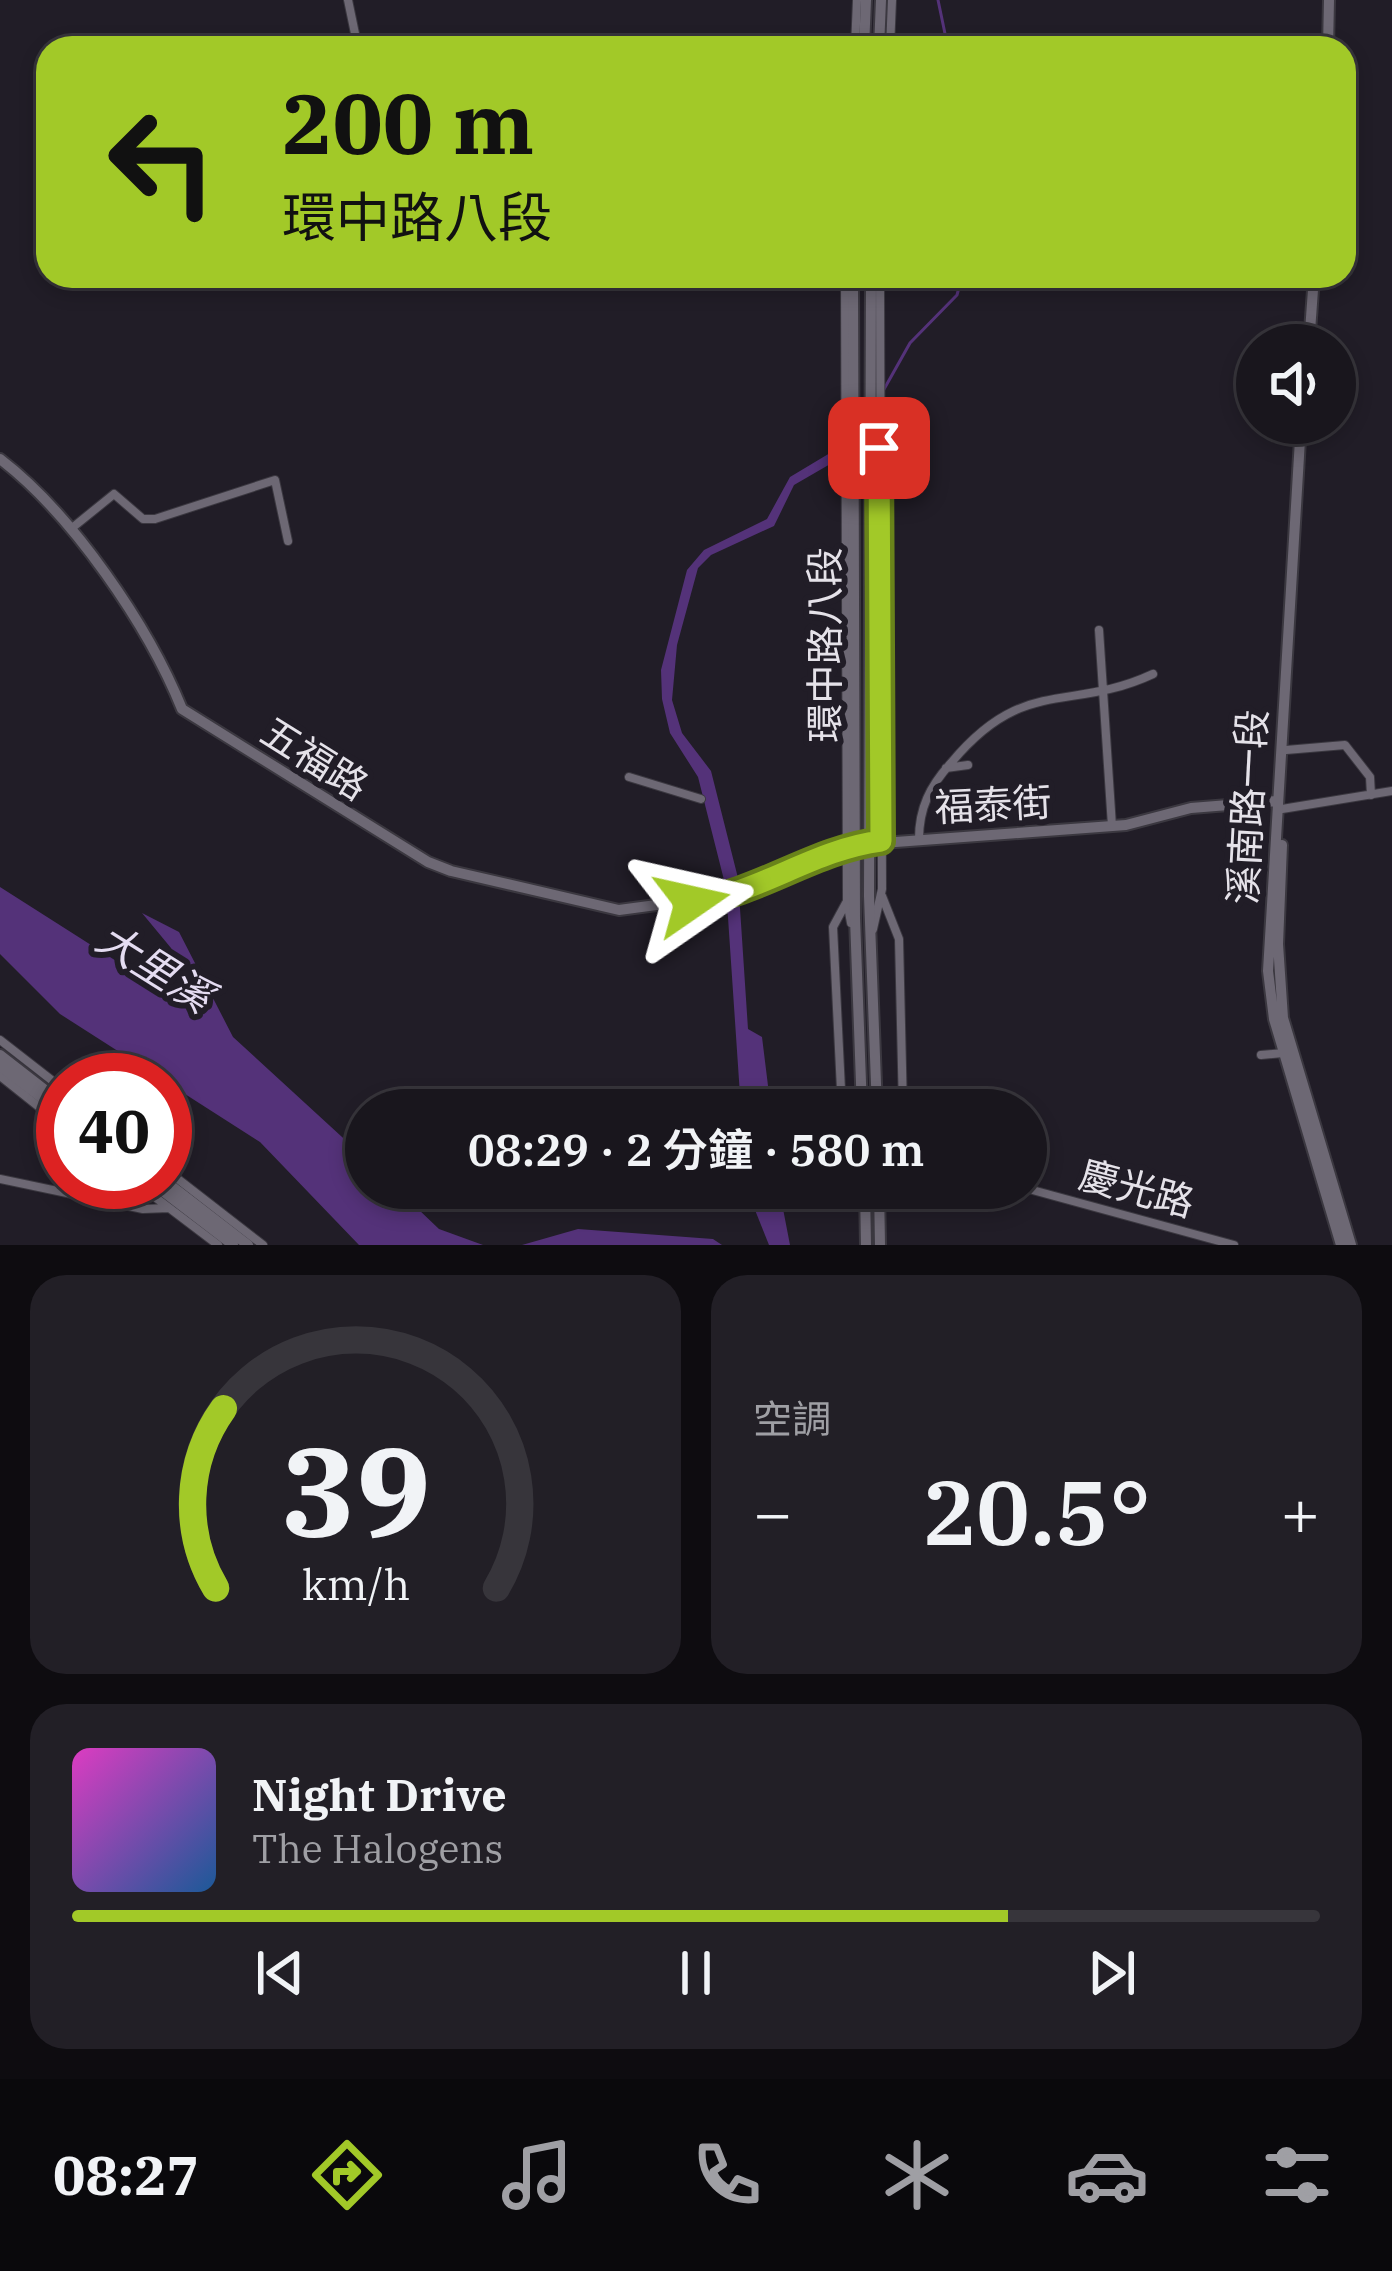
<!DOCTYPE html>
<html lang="zh-TW">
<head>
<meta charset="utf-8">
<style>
	body { margin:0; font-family:"IBM Plex Serif","Noto Sans TC",serif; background:#221f26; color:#f1f3f6; height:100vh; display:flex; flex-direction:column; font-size:45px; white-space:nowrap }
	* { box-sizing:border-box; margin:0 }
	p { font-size:39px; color:#9f9fa4 }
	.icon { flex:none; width:66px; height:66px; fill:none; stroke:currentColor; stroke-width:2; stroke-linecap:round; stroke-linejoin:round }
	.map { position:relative; height:1245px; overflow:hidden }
	.details { display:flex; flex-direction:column; gap:30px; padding:30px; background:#0e0c10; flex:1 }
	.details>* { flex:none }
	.guide { position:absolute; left:36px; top:36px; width:1320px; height:252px; border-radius:36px; box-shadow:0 6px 18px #0003,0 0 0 3px #37353b; background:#a2c928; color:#111; overflow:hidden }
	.fabs { position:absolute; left:1236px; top:324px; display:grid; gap:24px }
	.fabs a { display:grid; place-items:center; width:120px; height:120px; border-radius:50%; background:#19161d; box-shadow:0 6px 18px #0003,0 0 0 3px #37353b; font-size:60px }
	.speed { position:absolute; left:36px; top:1053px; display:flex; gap:24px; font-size:60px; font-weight:700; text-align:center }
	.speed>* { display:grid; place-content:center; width:156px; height:156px; border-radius:50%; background:#19161d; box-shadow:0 6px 18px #0003,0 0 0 3px #37353b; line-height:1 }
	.speed .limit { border:18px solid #d22; background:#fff; color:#111 }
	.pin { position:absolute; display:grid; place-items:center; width:102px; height:102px; color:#fff; margin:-51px; border-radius:24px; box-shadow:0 6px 18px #0006 }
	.me { position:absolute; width:132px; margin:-66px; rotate:79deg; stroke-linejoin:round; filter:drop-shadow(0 0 9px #0008) }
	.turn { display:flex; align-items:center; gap:42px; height:252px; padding:0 48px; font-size:54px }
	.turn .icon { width:156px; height:156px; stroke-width:2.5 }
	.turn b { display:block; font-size:84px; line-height:102px }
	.big { font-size:90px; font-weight:600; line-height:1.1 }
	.details .widget { flex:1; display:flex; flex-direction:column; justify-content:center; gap:18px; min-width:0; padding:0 42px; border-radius:36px; background:#221f26 }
	.details .dial { align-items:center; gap:0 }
	.dial svg { height:312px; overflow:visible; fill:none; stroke:#37353b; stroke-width:7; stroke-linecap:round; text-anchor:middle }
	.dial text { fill:#f1f3f6; stroke:none }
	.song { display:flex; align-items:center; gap:36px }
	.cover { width:144px; height:144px; border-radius:18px; background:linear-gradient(135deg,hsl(310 70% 55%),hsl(210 70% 35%)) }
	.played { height:12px; border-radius:6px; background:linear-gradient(90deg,#a2c928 75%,#37353b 75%) }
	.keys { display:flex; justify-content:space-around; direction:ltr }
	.heat { display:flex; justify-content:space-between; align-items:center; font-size:66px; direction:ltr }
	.details .tiles { flex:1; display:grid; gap:30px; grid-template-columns:1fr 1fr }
	.widget:last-child { grid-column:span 2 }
	.trip { position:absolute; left:345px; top:1089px; width:702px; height:120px; border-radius:60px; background:#19161d; box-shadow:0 6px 18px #0003,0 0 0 3px #37353b; font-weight:600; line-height:120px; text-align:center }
	.tab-bar { display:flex; height:192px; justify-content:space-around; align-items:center; background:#0a090c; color:#9f9fa4 }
	.tab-bar .icon { width:84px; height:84px }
	.tab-bar .current { color:#a2c928 }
	.tab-bar b { font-size:54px; color:#f1f3f6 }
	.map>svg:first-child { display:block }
	.water { fill:#543279 }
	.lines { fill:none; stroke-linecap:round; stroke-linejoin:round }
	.stream { stroke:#543279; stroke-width:3 }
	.street-casing { stroke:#3b3840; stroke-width:10 }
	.secondary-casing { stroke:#3b3840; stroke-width:14 }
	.street { stroke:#6d6874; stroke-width:8 }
	.secondary { stroke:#6d6874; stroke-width:10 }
	.route-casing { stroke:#69831a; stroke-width:30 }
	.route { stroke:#a2c928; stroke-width:21 }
	.labels { text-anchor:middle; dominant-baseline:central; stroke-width:12; stroke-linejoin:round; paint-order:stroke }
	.street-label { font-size:39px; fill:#e5e2e9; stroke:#211d27 }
	.water-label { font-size:42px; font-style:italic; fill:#e4dcf1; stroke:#211d27 }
</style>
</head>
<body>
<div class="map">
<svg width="1392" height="1245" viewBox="0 0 1392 1245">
	<rect width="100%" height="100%" fill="#211d27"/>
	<path class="water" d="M830,453L832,463L794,485L774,526L711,555L698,568L677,645L672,700L682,733L711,771L738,878L748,1029L762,1037L771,1110H741L726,888L698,777L670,733L662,699L661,670L687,570L704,550L767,519L790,477Z
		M0,887L179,1001L189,1002L171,948L142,913L179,932L233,1037L366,1159V1188H396L439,1229L483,1245H359L260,1142L60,1014L0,954Z
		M754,1188H779L790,1245H769L755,1210Z
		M578,1229L713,1239L722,1245H522Z"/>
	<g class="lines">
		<path class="stream" d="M938,0L948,48
			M883,391L910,343L957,295L962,276
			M828,460L845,449"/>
		<defs>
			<path id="street" d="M348,0L358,48
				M855,48L857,0
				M890,48L892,0
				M845,276L847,901L851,923
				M72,528L114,494L143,519H155L275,480L288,541
				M1099,630L1112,826
				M1286,750L1345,745L1370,777L1371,795
				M946,768L968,765
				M629,777L701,799
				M1282,809L1392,791
				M919,839C919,808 930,786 951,763C1024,675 1069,713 1153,674
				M882,896L899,939L903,1110
				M873,929L882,889L880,276
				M0,1040L63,1089
				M1261,1055L1283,1053
				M0,1076L63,1126
				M731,1104L749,1110
				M842,1110L833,927L846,903
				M165,1169L263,1245
				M0,1179L143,1209L169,1208
				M135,1182L218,1245
				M1025,1188L1234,1245"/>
			<path id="secondary" d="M864,48L866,0
				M879,48L881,0
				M1328,48L1329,0
				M853,276L855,918L862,1110
				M871,276L869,896L877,1110
				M1309,345L1314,276
				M1301,423L1268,971L1274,1019L1341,1245
				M0,459C72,514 148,625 182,709L428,862L451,871L619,910L746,893L806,860L855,845L1126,825L1191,808L1277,801
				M1282,845L1278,944L1283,1018L1351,1245
				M0,1055L63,1104
				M0,1066L63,1114
				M165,1181L248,1245
				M151,1182L233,1245
				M865,1188L866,1245
				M879,1188L880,1245"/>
		</defs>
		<use href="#street" class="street-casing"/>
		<use href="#secondary" class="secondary-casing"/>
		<use href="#street" class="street"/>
		<use href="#secondary" class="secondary"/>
	</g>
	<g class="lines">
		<defs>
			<path id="route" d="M692,902C759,894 812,850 881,841L879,448"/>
		</defs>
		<use href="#route" class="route-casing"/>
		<use href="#route" class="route"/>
	</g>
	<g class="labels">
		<g class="street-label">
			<text transform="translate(824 645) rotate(-90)">環中路八段</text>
			<text transform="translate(315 758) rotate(32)">五福路</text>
			<text transform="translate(993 804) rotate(-3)">福泰街</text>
			<text transform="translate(1247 807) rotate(-87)">溪南路一段</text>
			<text transform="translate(1137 1188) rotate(15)">慶光路</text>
		</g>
		<g class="water-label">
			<text transform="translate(155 967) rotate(32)">大里溪</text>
		</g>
	</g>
</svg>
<div class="fabs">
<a><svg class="icon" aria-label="sound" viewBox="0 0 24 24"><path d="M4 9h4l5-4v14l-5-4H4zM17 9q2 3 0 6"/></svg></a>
</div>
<div class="speed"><div class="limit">40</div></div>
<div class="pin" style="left:879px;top:448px;background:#d93025"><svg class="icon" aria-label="arrive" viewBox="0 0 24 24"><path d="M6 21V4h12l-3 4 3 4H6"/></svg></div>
<svg class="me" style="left:692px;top:902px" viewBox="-20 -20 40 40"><path d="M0-17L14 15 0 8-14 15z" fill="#a2c928" stroke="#fff" stroke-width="4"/></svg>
<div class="trip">08:29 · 2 分鐘 · 580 m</div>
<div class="guide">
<div class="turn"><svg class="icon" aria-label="left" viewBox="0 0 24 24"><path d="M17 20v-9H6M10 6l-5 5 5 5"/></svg><div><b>200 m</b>環中路八段</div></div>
</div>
</div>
<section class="details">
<div class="tiles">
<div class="widget dial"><svg viewBox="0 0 100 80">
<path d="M14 69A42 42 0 1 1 86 69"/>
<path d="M14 69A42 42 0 0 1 16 23" stroke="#a2c928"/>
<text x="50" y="56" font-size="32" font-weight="700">39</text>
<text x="50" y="72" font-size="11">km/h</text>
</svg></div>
<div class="widget"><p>空調</p>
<div class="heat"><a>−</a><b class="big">20.5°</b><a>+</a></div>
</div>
<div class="widget">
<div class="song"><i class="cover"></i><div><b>Night Drive</b><p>The Halogens</p></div></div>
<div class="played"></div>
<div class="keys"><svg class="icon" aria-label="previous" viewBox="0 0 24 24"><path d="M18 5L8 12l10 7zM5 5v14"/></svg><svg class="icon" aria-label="pause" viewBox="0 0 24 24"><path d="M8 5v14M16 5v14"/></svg><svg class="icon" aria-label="next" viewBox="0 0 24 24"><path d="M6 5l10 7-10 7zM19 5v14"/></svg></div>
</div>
</div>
</section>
<nav class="tab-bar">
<b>08:27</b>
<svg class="icon current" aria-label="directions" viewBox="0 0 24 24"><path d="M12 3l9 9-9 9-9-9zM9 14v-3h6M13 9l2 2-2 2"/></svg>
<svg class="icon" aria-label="music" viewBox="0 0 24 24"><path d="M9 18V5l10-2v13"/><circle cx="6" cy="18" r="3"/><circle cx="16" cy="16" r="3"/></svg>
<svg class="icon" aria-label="phone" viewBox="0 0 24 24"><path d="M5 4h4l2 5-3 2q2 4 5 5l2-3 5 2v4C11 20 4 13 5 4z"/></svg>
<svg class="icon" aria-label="climate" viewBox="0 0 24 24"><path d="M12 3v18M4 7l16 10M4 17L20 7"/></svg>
<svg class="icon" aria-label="car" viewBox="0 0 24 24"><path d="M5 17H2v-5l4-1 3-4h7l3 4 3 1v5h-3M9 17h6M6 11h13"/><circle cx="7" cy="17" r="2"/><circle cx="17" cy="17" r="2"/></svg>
<svg class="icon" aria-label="filters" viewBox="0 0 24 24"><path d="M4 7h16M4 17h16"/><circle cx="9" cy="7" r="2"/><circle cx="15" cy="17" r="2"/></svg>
</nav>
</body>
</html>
